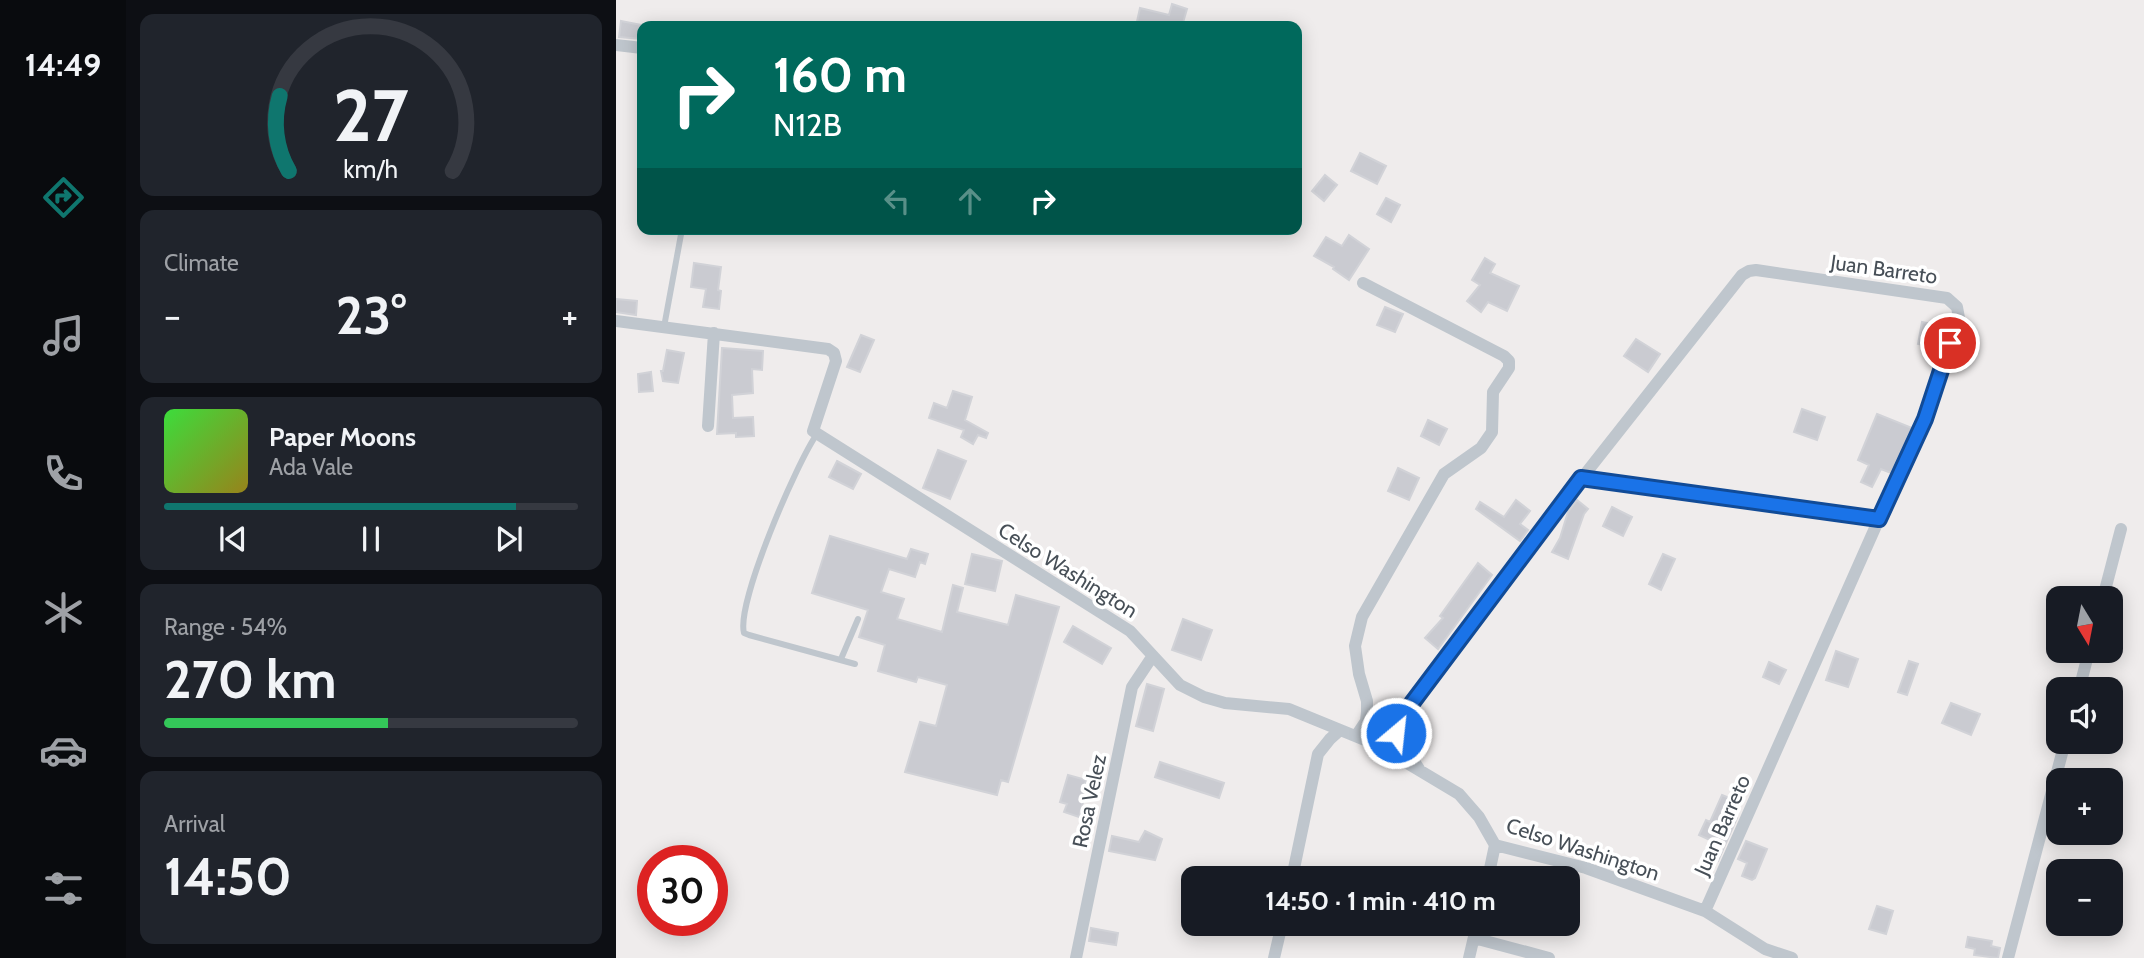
<!DOCTYPE html>
<html lang="en">
<head>
<meta charset="utf-8">
<style>
	body { margin:0; font-family:Cabin,sans-serif; background:#20242c; color:#f1f3f6; height:100vh; display:flex; flex-direction:column; font-size:26px; white-space:nowrap }
	* { box-sizing:border-box; margin:0 }
	p { font-size:23px; color:#9ea1a6 }
	.icon { flex:none; width:38px; height:38px; fill:none; stroke:currentColor; stroke-width:2; stroke-linecap:round; stroke-linejoin:round }
	.map { position:relative; flex:1; overflow:hidden }
	.panel { display:flex; flex-direction:column; gap:14px; padding:14px; background:#0d0f14; width:490px }
	.panel>* { flex:none }
	.hud { position:absolute; left:21px; top:21px; width:665px; height:214px; border-radius:14px; box-shadow:0 4px 18px #0003; background:#00695c; color:#fff; overflow:hidden }
	.needle { width:46px; rotate:170deg }
	.tools { position:absolute; left:1430px; top:586px; display:grid; gap:14px }
	.tools a { display:grid; place-items:center; width:77px; height:77px; border-radius:14px; background:#171b24; box-shadow:0 4px 18px #0003; font-size:35px }
	.speed { position:absolute; left:21px; top:845px; display:flex; gap:14px; font-size:35px; font-weight:700; text-align:center }
	.speed>* { display:grid; place-content:center; width:91px; height:91px; border-radius:50%; background:#171b24; box-shadow:0 4px 18px #0003; line-height:1 }
	.speed .limit { border:10px solid #d22; background:#fff; color:#111 }
	.pin { position:absolute; display:grid; place-items:center; width:60px; height:60px; color:#fff; margin:-30px; border:4px solid #fff; border-radius:50%; box-shadow:0 2px 7px #0007 }
	.me { position:absolute; width:77px; margin:-38px; rotate:28deg; stroke-linejoin:round; filter:drop-shadow(0 0 5px #0008) }
	.turn { display:flex; align-items:center; gap:24px; height:147px; padding:0 21px; font-size:32px }
	.turn .icon { width:91px; height:91px; stroke-width:2.5 }
	.turn b { display:block; font-size:49px; line-height:60px }
	.lanes { display:flex; align-items:center; height:66px; padding:0 21px; background:#0003; justify-content:center; gap:35px; direction:ltr }
	.lanes .off { opacity:.35 }
	.big { font-size:52px; font-weight:700; line-height:1.1 }
	.panel .widget { flex:1; display:flex; flex-direction:column; justify-content:center; gap:10px; min-width:0; padding:0 24px; border-radius:14px; background:#20242c }
	.panel .dial { align-items:center; gap:0 }
	.dial svg { height:182px; overflow:visible; fill:none; stroke:#363941; stroke-width:7; stroke-linecap:round; text-anchor:middle }
	.dial text { fill:#f1f3f6; stroke:none }
	.song { display:flex; align-items:center; gap:21px }
	.cover { width:84px; height:84px; border-radius:10px; background:linear-gradient(135deg,hsl(120 70% 55%),hsl(50 70% 35%)) }
	.played { height:7px; border-radius:4px; background:linear-gradient(90deg,#0f766e 85%,#363941 85%) }
	.keys { display:flex; justify-content:space-around; direction:ltr }
	.heat { display:flex; justify-content:space-between; align-items:center; font-size:38px; direction:ltr }
	.charge { height:10px; border-radius:5px; background:linear-gradient(90deg,#34c759 54%,#363941 0) }
	.trip { position:absolute; left:565px; top:866px; width:399px; height:70px; border-radius:14px; background:#171b24; box-shadow:0 4px 18px #0003; font-weight:700; line-height:70px; text-align:center }
	main { display:flex; flex:1; min-height:0 }
	.menu { display:flex; flex-direction:column; width:126px; justify-content:space-around; align-items:center; background:#090b0e; color:#9ea1a6 }
	.menu .icon { width:49px; height:49px }
	.menu .current { color:#0f766e }
	.menu b { font-size:32px; color:#f1f3f6 }
	.map>svg:first-child { display:block }
	.building { fill:#cacbd1; stroke:#d1d2d7; stroke-width:2 }
	.lines { fill:none; stroke-linecap:round; stroke-linejoin:round }
	.service { stroke:#bfc6cd; stroke-width:6 }
	.minor { stroke:#bfc6cd; stroke-width:12 }
	.route-casing { stroke:#114b97; stroke-width:18 }
	.route { stroke:#1a73e8; stroke-width:12 }
	.labels { text-anchor:middle; dominant-baseline:central; stroke-width:7; stroke-linejoin:round; paint-order:stroke }
	.street-label { font-size:21px; fill:#474f57; stroke:#fff }
</style>
</head>
<body>
<main>
<nav class="menu">
<b>14:49</b>
<svg class="icon current" aria-label="directions" viewBox="0 0 24 24"><path d="M12 3l9 9-9 9-9-9zM9 14v-3h6M13 9l2 2-2 2"/></svg>
<svg class="icon" aria-label="music" viewBox="0 0 24 24"><path d="M9 18V5l10-2v13"/><circle cx="6" cy="18" r="3"/><circle cx="16" cy="16" r="3"/></svg>
<svg class="icon" aria-label="phone" viewBox="0 0 24 24"><path d="M5 4h4l2 5-3 2q2 4 5 5l2-3 5 2v4C11 20 4 13 5 4z"/></svg>
<svg class="icon" aria-label="climate" viewBox="0 0 24 24"><path d="M12 3v18M4 7l16 10M4 17L20 7"/></svg>
<svg class="icon" aria-label="car" viewBox="0 0 24 24"><path d="M5 17H2v-5l4-1 3-4h7l3 4 3 1v5h-3M9 17h6M6 11h13"/><circle cx="7" cy="17" r="2"/><circle cx="17" cy="17" r="2"/></svg>
<svg class="icon" aria-label="filters" viewBox="0 0 24 24"><path d="M4 7h16M4 17h16"/><circle cx="9" cy="7" r="2"/><circle cx="15" cy="17" r="2"/></svg>
</nav>
<section class="panel">
<div class="widget dial"><svg viewBox="0 0 100 80">
<path d="M14 69A42 42 0 1 1 86 69"/>
<path d="M14 69A42 42 0 0 1 10 36" stroke="#0f766e"/>
<text x="50" y="56" font-size="32" font-weight="700">27</text>
<text x="50" y="72" font-size="11">km/h</text>
</svg></div>
<div class="widget"><p>Climate</p>
<div class="heat"><a>−</a><b class="big">23°</b><a>+</a></div>
</div>
<div class="widget">
<div class="song"><i class="cover"></i><div><b>Paper Moons</b><p>Ada Vale</p></div></div>
<div class="played"></div>
<div class="keys"><svg class="icon" aria-label="previous" viewBox="0 0 24 24"><path d="M18 5L8 12l10 7zM5 5v14"/></svg><svg class="icon" aria-label="pause" viewBox="0 0 24 24"><path d="M8 5v14M16 5v14"/></svg><svg class="icon" aria-label="next" viewBox="0 0 24 24"><path d="M6 5l10 7-10 7zM19 5v14"/></svg></div>
</div>
<div class="widget"><p>Range · 54%</p><b class="big">270 km</b><div class="charge"></div></div>
<div class="widget"><p>Arrival</p><b class="big">14:50</b></div>
</section>
<div class="map">
<svg width="1528" height="958" viewBox="0 0 1528 958">
	<rect width="100%" height="100%" fill="#efecec"/>
	<path class="building" d="M556,4L571,9L566,26H520L524,8L553,15Z
		M5,21L26,25V39L3,37Z
		M744,153L770,166L761,184L735,171Z
		M709,175L721,185L708,201L696,191Z
		M770,198L784,205L775,222L761,214Z
		M733,235L753,249L733,280L717,269L718,267L698,256L710,237L726,246Z
		M869,258L879,264L874,273L903,286L891,311L872,302L865,312L851,301L864,285L856,280Z
		M78,263L105,267L102,290L105,291L103,309L87,307L90,289L75,287Z
		M0,299L21,301L20,315L0,312Z
		M769,307L787,314L779,332L761,325Z
		M1306,322L1327,326L1323,348L1302,344Z
		M245,335L258,340L244,372L231,367Z
		M1020,339L1044,354L1032,372L1008,356Z
		M106,348L147,351L146,370L136,369L137,393L116,395L117,418L137,417L138,436L120,437V433L101,434Z
		M51,350L68,353L62,383L47,381L45,371H47Z
		M35,372L37,391L23,392L22,374Z
		M337,391L356,397L349,420L372,433L370,438L362,435L357,444L345,437L348,430L313,418L318,403L331,408Z
		M1186,409L1209,417L1201,440L1178,432Z
		M1261,414L1296,428L1275,473L1265,469L1256,487L1245,482L1253,465L1242,460Z
		M812,420L831,429L823,445L805,436Z
		M322,450L350,461L334,499L307,488Z
		M221,461L245,474L237,489L213,477Z
		M782,468L803,478L793,500L772,491Z
		M900,500L914,511L904,524L912,530L904,541L860,509L864,502L888,517Z
		M961,500L972,509L968,514L952,559L936,552L944,538L952,512Z
		M996,507L1016,517L1007,536L987,526Z
		M214,536L291,559L295,549L312,554L309,564L304,562L299,577L273,569L265,592L288,599L281,619L326,632L337,585L347,588L341,612L392,625L400,595L443,607L392,782L385,780L381,795L289,772L304,722L320,726L331,685L302,677L300,682L262,671L269,645L243,637L252,610L196,593Z
		M356,554L386,561L379,591L349,584Z
		M1047,554L1059,559L1045,590L1033,584Z
		M862,563L876,575L822,649L809,638L827,618L824,616Z
		M567,619L596,630L585,660L556,650Z
		M457,626L495,648L486,664L448,642Z
		M1220,651L1242,659L1232,687L1210,680Z
		M1293,661L1302,664L1291,695L1282,692Z
		M1153,662L1170,670L1163,684L1147,677Z
		M531,684L548,689L537,731L520,726Z
		M1335,703L1364,714L1355,735L1326,723Z
		M544,762L608,783L603,798L539,777Z
		M452,775L470,780L466,794L469,795L463,817L448,812L451,804L444,802Z
		M1106,795L1116,799L1110,813L1121,818L1102,861L1088,855L1094,840L1083,835L1090,820L1094,822Z
		M529,831L546,839L539,860L493,851L496,836L523,842Z
		M1130,841L1151,849L1139,878L1136,880L1126,876L1131,863L1122,859Z
		M1261,906L1277,911L1270,934L1253,929Z
		M475,928L502,933L500,945L473,941Z
		M1352,937L1376,941L1375,946L1384,948L1382,958L1358,955L1359,949L1350,947Z"/>
	<g class="lines">
		<path class="service" d="M48,327L66,229
			M201,434C181,462 120,603 128,633L133,635L239,664
			M225,659L242,619"/>
		<path class="minor" d="M0,45L26,48
			M0,321L212,349L218,353L220,361L197,431L514,631L564,685L588,697L609,703L673,709L761,745L843,794L863,817L879,845L970,868L1089,911L1149,949L1176,958
			M92,426L98,333
			M966,478L1263,519
			M1487,598L1505,529
			M1463,690L1473,651
			M740,736L750,721L751,712V701L743,674L739,646L746,617L828,474L865,448L876,432L877,392L893,368V361L888,356L747,283
			M803,769L780,733L781,723L966,478L1126,275L1133,271L1140,270L1331,298L1341,307L1343,318L1309,420L1263,519L1089,911
			M676,878L702,754L714,739L724,730
			M872,878L879,845
			M858,938L933,958
			M460,958L516,687L536,657
			M658,958L666,924
			M853,958L861,924
			M1392,958L1449,742"/>
	</g>
	<g class="lines">
		<defs>
			<path id="route" d="M780,733L781,723L965,478L1263,519L1309,419L1334,343"/>
		</defs>
		<use href="#route" class="route-casing"/>
		<use href="#route" class="route"/>
	</g>
	<g class="labels">
		<g class="street-label">
			<text transform="translate(1268 269) rotate(8)">Juan Barreto</text>
			<text transform="translate(452 570) rotate(32)">Celso Washington</text>
			<text transform="translate(473 801) rotate(-78)">Rosa Velez</text>
			<text transform="translate(1106 825) rotate(-66)">Juan Barreto</text>
			<text transform="translate(967 849) rotate(18)">Celso Washington</text>
		</g>
	</g>
</svg>
<div class="tools">
<a><svg class="needle" viewBox="-14 -14 28 28"><path d="M0-13l5 13h-10z" fill="#e53935"/><path d="M0 13l5-13h-10z" fill="#9ea1a6"/></svg></a>
<a><svg class="icon" aria-label="sound" viewBox="0 0 24 24"><path d="M4 9h4l5-4v14l-5-4H4zM17 9q2 3 0 6"/></svg></a>
<a>+</a>
<a>−</a>
</div>
<div class="speed"><div class="limit">30</div></div>
<div class="pin" style="left:1334px;top:343px;background:#d93025"><svg class="icon" aria-label="arrive" viewBox="0 0 24 24"><path d="M6 21V4h12l-3 4 3 4H6"/></svg></div>
<svg class="me" style="left:780px;top:733px" viewBox="-20 -20 40 40"><circle r="17" fill="#1a73e8" stroke="#fff" stroke-width="3"/><path d="M0-11L8 9 0 5-8 9z" fill="#fff"/></svg>
<div class="trip">14:50 · 1 min · 410 m</div>
<div class="hud">
<div class="turn"><svg class="icon" aria-label="right" viewBox="0 0 24 24"><path d="M7 20v-9h11M14 6l5 5-5 5"/></svg><div><b>160 m</b>N12B</div></div>
<div class="lanes"><svg class="icon off" aria-label="left" viewBox="0 0 24 24"><path d="M17 20v-9H6M10 6l-5 5 5 5"/></svg><svg class="icon off" aria-label="ahead" viewBox="0 0 24 24"><path d="M12 20V5M6 11l6-6 6 6"/></svg><svg class="icon" aria-label="right" viewBox="0 0 24 24"><path d="M7 20v-9h11M14 6l5 5-5 5"/></svg></div>
</div>
</div>
</main>
</body>
</html>
